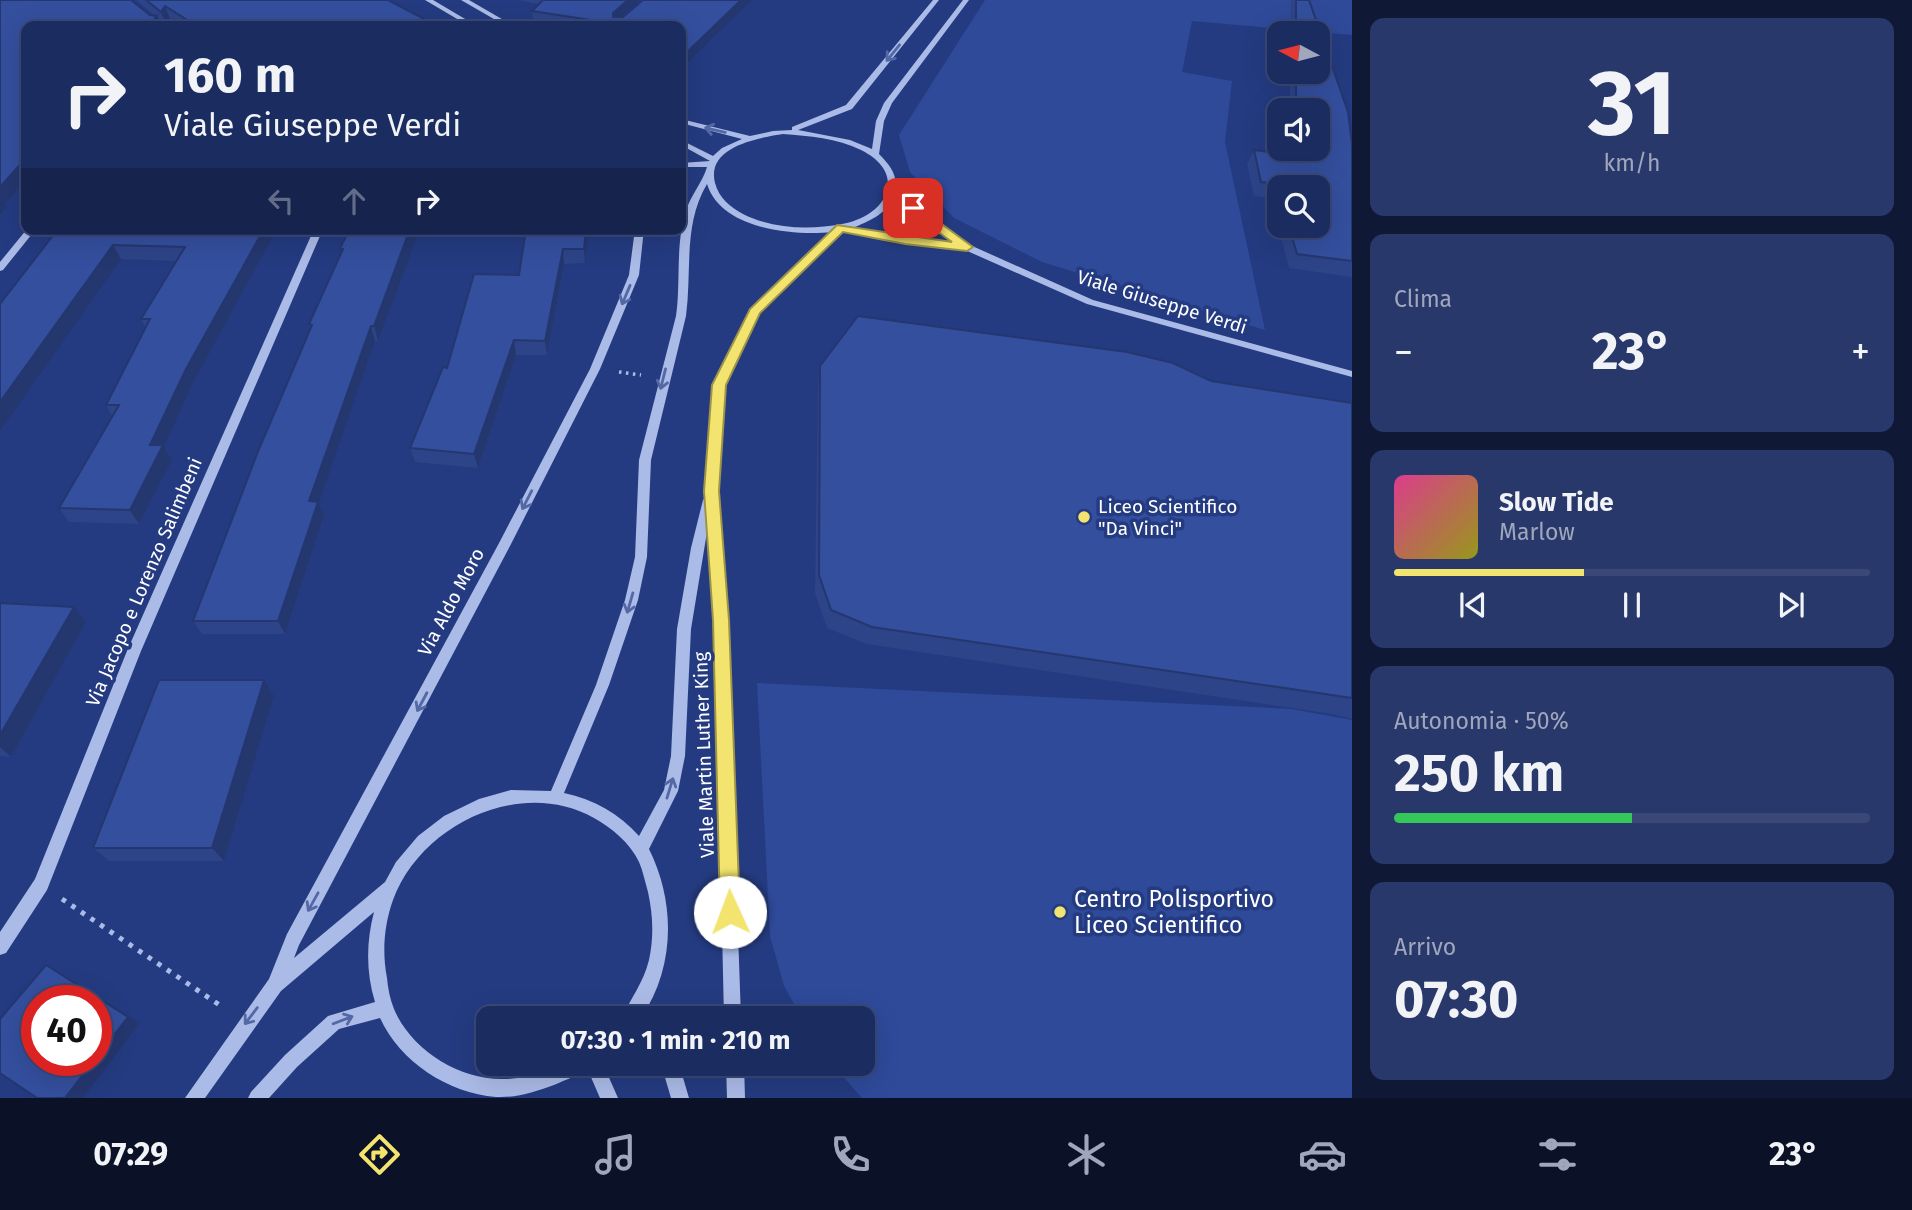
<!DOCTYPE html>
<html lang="it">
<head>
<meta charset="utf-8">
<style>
	body { margin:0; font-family:"Fira Sans",sans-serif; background:#28386a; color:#f1f3f6; height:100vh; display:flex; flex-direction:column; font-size:26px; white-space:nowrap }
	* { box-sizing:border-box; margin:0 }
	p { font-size:23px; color:#a0a7bd }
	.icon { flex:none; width:38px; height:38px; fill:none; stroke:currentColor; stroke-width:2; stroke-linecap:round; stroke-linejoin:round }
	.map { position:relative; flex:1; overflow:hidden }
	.panel { display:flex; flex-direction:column; gap:18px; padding:18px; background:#0f1835; width:560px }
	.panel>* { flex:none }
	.hud { position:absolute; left:21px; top:21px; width:665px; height:214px; border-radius:14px; box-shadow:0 7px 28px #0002,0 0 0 2px #394876; background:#1b2c61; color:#f1f3f6; overflow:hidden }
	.needle { width:46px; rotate:277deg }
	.tools { position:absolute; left:1267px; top:21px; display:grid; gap:14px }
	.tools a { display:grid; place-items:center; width:63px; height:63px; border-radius:14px; background:#1b2c61; box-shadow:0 7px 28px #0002,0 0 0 2px #394876; font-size:35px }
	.speed { position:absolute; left:21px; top:985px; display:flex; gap:14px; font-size:35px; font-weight:700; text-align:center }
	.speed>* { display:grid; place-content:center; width:91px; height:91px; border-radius:50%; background:#1b2c61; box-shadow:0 7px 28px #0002,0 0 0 2px #394876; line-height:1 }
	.speed .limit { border:10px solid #d22; background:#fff; color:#111 }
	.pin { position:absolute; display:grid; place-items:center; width:60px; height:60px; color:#fff; margin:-30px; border-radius:14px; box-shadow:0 4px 10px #0006 }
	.me { position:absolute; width:77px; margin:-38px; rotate:358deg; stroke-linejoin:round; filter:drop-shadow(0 0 5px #0008) }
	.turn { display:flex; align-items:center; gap:24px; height:147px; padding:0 28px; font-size:32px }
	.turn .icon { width:91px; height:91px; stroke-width:2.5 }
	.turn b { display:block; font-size:49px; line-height:60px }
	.lanes { display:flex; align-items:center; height:66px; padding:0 28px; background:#0003; justify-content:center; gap:35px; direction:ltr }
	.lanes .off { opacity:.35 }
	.big { font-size:52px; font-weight:700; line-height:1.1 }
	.panel .widget { flex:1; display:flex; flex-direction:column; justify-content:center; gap:10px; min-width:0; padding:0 24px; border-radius:14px; background:#28386a }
	.panel .dial { align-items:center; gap:0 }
	.dial b { font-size:91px; line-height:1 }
	.song { display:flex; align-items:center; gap:21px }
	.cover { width:84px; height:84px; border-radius:10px; background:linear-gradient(135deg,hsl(330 70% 55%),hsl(60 70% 35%)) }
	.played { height:7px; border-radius:4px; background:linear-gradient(90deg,#f2e46e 40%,#394876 40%) }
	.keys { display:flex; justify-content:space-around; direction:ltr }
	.heat { display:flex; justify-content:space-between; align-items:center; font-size:38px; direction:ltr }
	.charge { height:10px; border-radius:5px; background:linear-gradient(90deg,#34c759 50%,#394876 0) }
	.trip { position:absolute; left:476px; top:1006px; width:399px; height:70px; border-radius:14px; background:#1b2c61; box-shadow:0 7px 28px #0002,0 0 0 2px #394876; font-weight:700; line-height:70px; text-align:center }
	.tab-bar { display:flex; height:112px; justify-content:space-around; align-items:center; background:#0b1227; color:#a0a7bd }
	.tab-bar .icon { width:49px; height:49px }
	.tab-bar .selected { color:#f2e46e }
	.tab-bar b { font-size:32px; color:#f1f3f6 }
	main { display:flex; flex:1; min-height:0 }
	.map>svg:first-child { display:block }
	.green { fill:#2e4a99 }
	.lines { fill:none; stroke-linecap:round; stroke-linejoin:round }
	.path-far1 { stroke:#abbbe7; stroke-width:3.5; stroke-dasharray:2.5 4.5; stroke-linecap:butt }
	.path { stroke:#abbbe7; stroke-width:5; stroke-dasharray:4.5 7; stroke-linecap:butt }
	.minor { fill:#abbbe7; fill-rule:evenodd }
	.wall { fill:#2d4488; fill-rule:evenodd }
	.shaded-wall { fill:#24376f }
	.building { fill:#344f9e; stroke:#24376f; stroke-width:2 }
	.oneway { stroke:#5368a5 }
	.route { fill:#f2e46e; stroke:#9d9448; stroke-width:2 }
	.poi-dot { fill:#f2e46e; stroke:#243b81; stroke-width:2.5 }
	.labels { text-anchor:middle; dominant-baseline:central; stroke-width:7; stroke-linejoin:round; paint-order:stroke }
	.street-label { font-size:19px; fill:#fff; stroke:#243b81 }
	.poi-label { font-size:19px; fill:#fff; stroke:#243b81; text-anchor:start }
	.near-poi-label { font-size:23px; fill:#fff; stroke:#243b81; text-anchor:start }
</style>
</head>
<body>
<main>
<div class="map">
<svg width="1352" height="1098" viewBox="0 0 1352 1098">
	<rect width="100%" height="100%" fill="#243b81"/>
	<path class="green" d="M985,0H1352V35L1192,21L1182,72L1232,81L1225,142L1265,330L1042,262L954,218L910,172L899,135Z
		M757,683L1291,709L1352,720V1098H862L832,1064H863V1018H802L784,986L770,936Z"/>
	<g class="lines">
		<path class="path-far1" d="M619,372L641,375"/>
		<path class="path" d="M62,899L224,1008"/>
		<path class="minor" d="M425,0H433L477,26H469Z
			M461,0H469L514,26H506Z
			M933,0H939L852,109L798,130L850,140L872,149L876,121L884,103L963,0H969L892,103L884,121L879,154C889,164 897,174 896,188L970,245L1093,300L1352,371V377L1087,304L965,250L905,243L844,230L758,312L724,385L718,491L727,620L741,1018H724L715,620L708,526L691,629L685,756L678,791L649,849C676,903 675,968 641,1018H622C631,997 643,984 649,960C654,937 653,915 648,892C645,882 643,871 639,862C630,843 612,828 594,818C521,777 421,824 393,900C384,925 382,952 387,978C388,989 390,999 394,1009C411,1050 461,1081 505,1079C519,1079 533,1075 546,1070C551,1069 556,1065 561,1064C573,1061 590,1064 603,1064L618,1098H600L587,1068C578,1076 565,1080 554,1085C535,1092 516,1098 496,1097C448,1093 400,1062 380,1018L339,1029L297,1067L269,1098H248L251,1092L285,1055L328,1016L375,1002C366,973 366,942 374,912L281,991L205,1098H185L269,979L287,934L498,545L590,369L629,275L635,229H644L639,275L600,369L510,546L299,945L294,958L385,882L396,862L418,836L444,816L479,799L511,790L551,791L596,685L625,600L635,557L639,460L676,316C681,282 675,245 686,211C690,196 703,182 707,167H681V163L710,161L681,145V140L713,156L722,148L742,139L681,123V119L750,136L773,131L792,130V127L846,105ZM783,134C809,136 837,138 861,150C909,174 887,216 842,224C810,230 773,229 743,214C730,207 719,198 715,183C706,147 757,138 783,134ZM707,184C721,229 792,236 832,232L751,309L714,385L707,496L703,500L691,548L677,629L671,756L664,790L639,836C619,814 594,799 564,793L609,685L638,600L647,557L651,460L686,316C692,271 683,224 707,184ZM895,195L956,243L905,237L855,227C872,220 887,213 895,195Z
			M27,229H36L3,270L0,271V262Z
			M314,229H323L141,651L47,890L6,953L0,955V932L35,879L127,651Z
			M661,1064H679L689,1098H671Z
			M726,1064H744L745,1098H727Z"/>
	</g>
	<path class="wall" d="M0,0L155,16L136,0H388L430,22L431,26H182L170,19L166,24L158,18L5,204L7,207L0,215Z
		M518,0H641L622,17L681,26H562L533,22L532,11L539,4Z
		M1291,0H1309L1352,144V277L1289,268L1271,198L1254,196L1247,164L1254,150L1267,151L1273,140L1318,149V110H1290V72H1318V33H1290ZM1279,187L1318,226H1279Z
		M58,229H277L193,383L164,447L172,460L139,524L69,522L59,508L112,416L106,405L146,328L141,319L177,261L121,259Z
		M589,229L585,263L564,264L547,355H516L478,468L415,462L410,448L447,368L519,275Z
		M415,240L378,341H375L319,503L324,515L285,634H202L193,621L310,329L309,324L342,252L340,248Z
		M820,366L1211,381L1352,403V719L1332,714L867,644L827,628L815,593L818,385Z
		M0,603L86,622L11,757L0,756Z
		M264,680L274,696L224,861H109L93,848Z"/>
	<path class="shaded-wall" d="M628,0H641L613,24V26V13Z
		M741,0H752L681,69V58Z
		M165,6L170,19L166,24L161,12Z
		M157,16L162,26H148Z
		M430,22L431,26H418Z
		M26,158V180L5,204L7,207L0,215V187Z
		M264,229H277L193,383L164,447L172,460L139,524L130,510L150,445L186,369Z
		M410,229H420L378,341L374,326Z
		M586,229H589L585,263L584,249Z
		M113,245L121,259L0,431V402Z
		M563,249L564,264L547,355L545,341Z
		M371,326L375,341L319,503L324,515L285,634L278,621L309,501Z
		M514,340L516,355L478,468L474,454Z
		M74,607L86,622L11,757L0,747V735Z
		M264,680L274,696L224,861L212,848Z
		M46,965L140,1023L83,1098H65L94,1060H96V1058Z"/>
	<path class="building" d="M0,0H131L150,15L157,16L148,26H26V158L0,187Z
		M146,0H388L430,22L418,26H197L165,6L161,12Z
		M543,0H628L613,13V17H623L643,0H741L681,58V26H630L532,11Z
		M1296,0H1309L1348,112L1352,144V261L1297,254L1289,226H1318V187L1279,188L1278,184L1261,182L1254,150L1276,153L1273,140L1279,141V149H1318V110H1296V72H1318V33H1296Z
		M58,229H264L186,369L150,445H163L130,510L59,508L119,405H106L150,319H141L185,247L113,245L0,402V304Z
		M350,229H410L374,326H371L309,501L318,502L278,621H193L259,449L312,325L309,324L343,249L340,248Z
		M526,229H586L584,249H563L545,341L514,340L474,454L410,448L443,367L447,368L474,274L519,275Z
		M858,316L1127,352L1173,363L1211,381L1352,403V698L872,627L831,610L819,575L820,366Z
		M0,603L74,607L0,735Z
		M159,680H264L212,848H93Z
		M46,965L128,1017L96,1058V1001H37V1060H94L65,1098H37L0,1073V1019Z"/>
	<defs><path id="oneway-shaft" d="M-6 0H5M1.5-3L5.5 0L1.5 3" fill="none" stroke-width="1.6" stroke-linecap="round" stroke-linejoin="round" transform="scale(1.75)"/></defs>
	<g class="oneway">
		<use href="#oneway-shaft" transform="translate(893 53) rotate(129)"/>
		<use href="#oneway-shaft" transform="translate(715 130) rotate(-167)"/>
		<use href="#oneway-shaft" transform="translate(626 295) rotate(113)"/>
		<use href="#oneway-shaft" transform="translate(663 379) rotate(104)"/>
		<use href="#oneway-shaft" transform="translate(527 500) rotate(117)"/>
		<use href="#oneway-shaft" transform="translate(630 603) rotate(106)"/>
		<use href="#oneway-shaft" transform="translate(422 702) rotate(118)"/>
		<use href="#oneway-shaft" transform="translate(670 788) rotate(-73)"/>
		<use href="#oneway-shaft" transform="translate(313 902) rotate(119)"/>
		<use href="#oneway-shaft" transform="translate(251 1016) rotate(127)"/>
		<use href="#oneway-shaft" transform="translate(343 1020) rotate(-21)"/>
	</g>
	<path class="route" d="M909,206H917L973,247L967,251L905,244L843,232L760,313L726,385L719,491L729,620L740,912L737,920L730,923L723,920L720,912L713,620L704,491L712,385L750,309L837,225L952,242L909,211Z"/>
	<g class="poi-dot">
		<circle cx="1084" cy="517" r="7"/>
		<circle cx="1060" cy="912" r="7"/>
	</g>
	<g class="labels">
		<g class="street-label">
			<text transform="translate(1162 302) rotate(17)">Viale Giuseppe Verdi</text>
			<text transform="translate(144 582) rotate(-67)">Via Jacopo e Lorenzo Salimbeni</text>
			<text transform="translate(451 602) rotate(-62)">Via Aldo Moro</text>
			<text transform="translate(704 755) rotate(-92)">Viale Martin Luther King</text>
		</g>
		<g class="poi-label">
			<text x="1098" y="506">Liceo Scientifico<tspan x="1098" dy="22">"Da Vinci"</tspan></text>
		</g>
		<g class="near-poi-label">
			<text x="1074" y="899">Centro Polisportivo<tspan x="1074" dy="26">Liceo Scientifico</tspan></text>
		</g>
	</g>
</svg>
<div class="tools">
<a><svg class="needle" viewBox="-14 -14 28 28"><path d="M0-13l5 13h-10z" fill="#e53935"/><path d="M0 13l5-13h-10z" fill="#a0a7bd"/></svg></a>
<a><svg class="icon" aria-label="sound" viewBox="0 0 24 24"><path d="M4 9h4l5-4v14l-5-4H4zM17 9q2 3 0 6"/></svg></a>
<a><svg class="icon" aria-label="search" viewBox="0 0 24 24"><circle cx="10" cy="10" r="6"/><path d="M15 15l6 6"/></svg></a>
</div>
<div class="speed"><div class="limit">40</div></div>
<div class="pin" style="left:913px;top:208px;background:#d93025"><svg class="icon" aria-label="arrive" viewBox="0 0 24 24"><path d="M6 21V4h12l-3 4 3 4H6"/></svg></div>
<svg class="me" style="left:730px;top:912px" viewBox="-20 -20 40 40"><circle r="19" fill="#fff"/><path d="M0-13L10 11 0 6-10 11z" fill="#f2e46e"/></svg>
<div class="trip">07:30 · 1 min · 210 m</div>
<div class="hud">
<div class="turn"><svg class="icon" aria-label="right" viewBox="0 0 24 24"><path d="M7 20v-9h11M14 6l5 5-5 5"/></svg><div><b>160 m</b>Viale Giuseppe Verdi</div></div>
<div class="lanes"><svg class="icon off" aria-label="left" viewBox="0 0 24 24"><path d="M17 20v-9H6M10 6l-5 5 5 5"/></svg><svg class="icon off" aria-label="ahead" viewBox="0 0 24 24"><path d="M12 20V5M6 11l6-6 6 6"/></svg><svg class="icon" aria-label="right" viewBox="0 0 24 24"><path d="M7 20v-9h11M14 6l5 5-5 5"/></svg></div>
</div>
</div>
<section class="panel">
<div class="widget dial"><b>31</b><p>km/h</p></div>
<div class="widget"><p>Clima</p>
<div class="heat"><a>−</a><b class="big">23°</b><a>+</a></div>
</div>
<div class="widget">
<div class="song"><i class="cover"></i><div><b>Slow Tide</b><p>Marlow</p></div></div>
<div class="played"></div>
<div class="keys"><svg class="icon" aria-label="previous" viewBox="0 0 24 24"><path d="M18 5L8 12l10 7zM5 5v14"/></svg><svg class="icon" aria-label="pause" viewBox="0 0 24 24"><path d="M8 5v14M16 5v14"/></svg><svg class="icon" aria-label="next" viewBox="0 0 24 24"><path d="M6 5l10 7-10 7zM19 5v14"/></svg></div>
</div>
<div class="widget"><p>Autonomia · 50%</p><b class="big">250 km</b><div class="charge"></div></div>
<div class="widget"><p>Arrivo</p><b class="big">07:30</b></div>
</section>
</main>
<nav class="tab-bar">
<b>07:29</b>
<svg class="icon selected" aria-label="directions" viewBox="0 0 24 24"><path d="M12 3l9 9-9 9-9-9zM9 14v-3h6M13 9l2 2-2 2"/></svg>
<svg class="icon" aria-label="music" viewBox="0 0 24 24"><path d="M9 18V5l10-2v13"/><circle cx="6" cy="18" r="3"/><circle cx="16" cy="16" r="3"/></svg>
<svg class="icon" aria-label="phone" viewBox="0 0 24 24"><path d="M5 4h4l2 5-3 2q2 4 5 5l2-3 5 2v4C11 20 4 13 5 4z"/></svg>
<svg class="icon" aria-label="climate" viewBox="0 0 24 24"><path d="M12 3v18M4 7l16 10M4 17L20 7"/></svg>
<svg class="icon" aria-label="car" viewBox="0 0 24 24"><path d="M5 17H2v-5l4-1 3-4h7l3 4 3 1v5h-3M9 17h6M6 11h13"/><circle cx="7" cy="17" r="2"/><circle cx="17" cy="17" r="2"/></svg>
<svg class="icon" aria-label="filters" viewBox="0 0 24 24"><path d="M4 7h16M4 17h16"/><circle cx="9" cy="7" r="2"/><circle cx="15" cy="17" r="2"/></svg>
<b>23°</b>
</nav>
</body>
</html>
